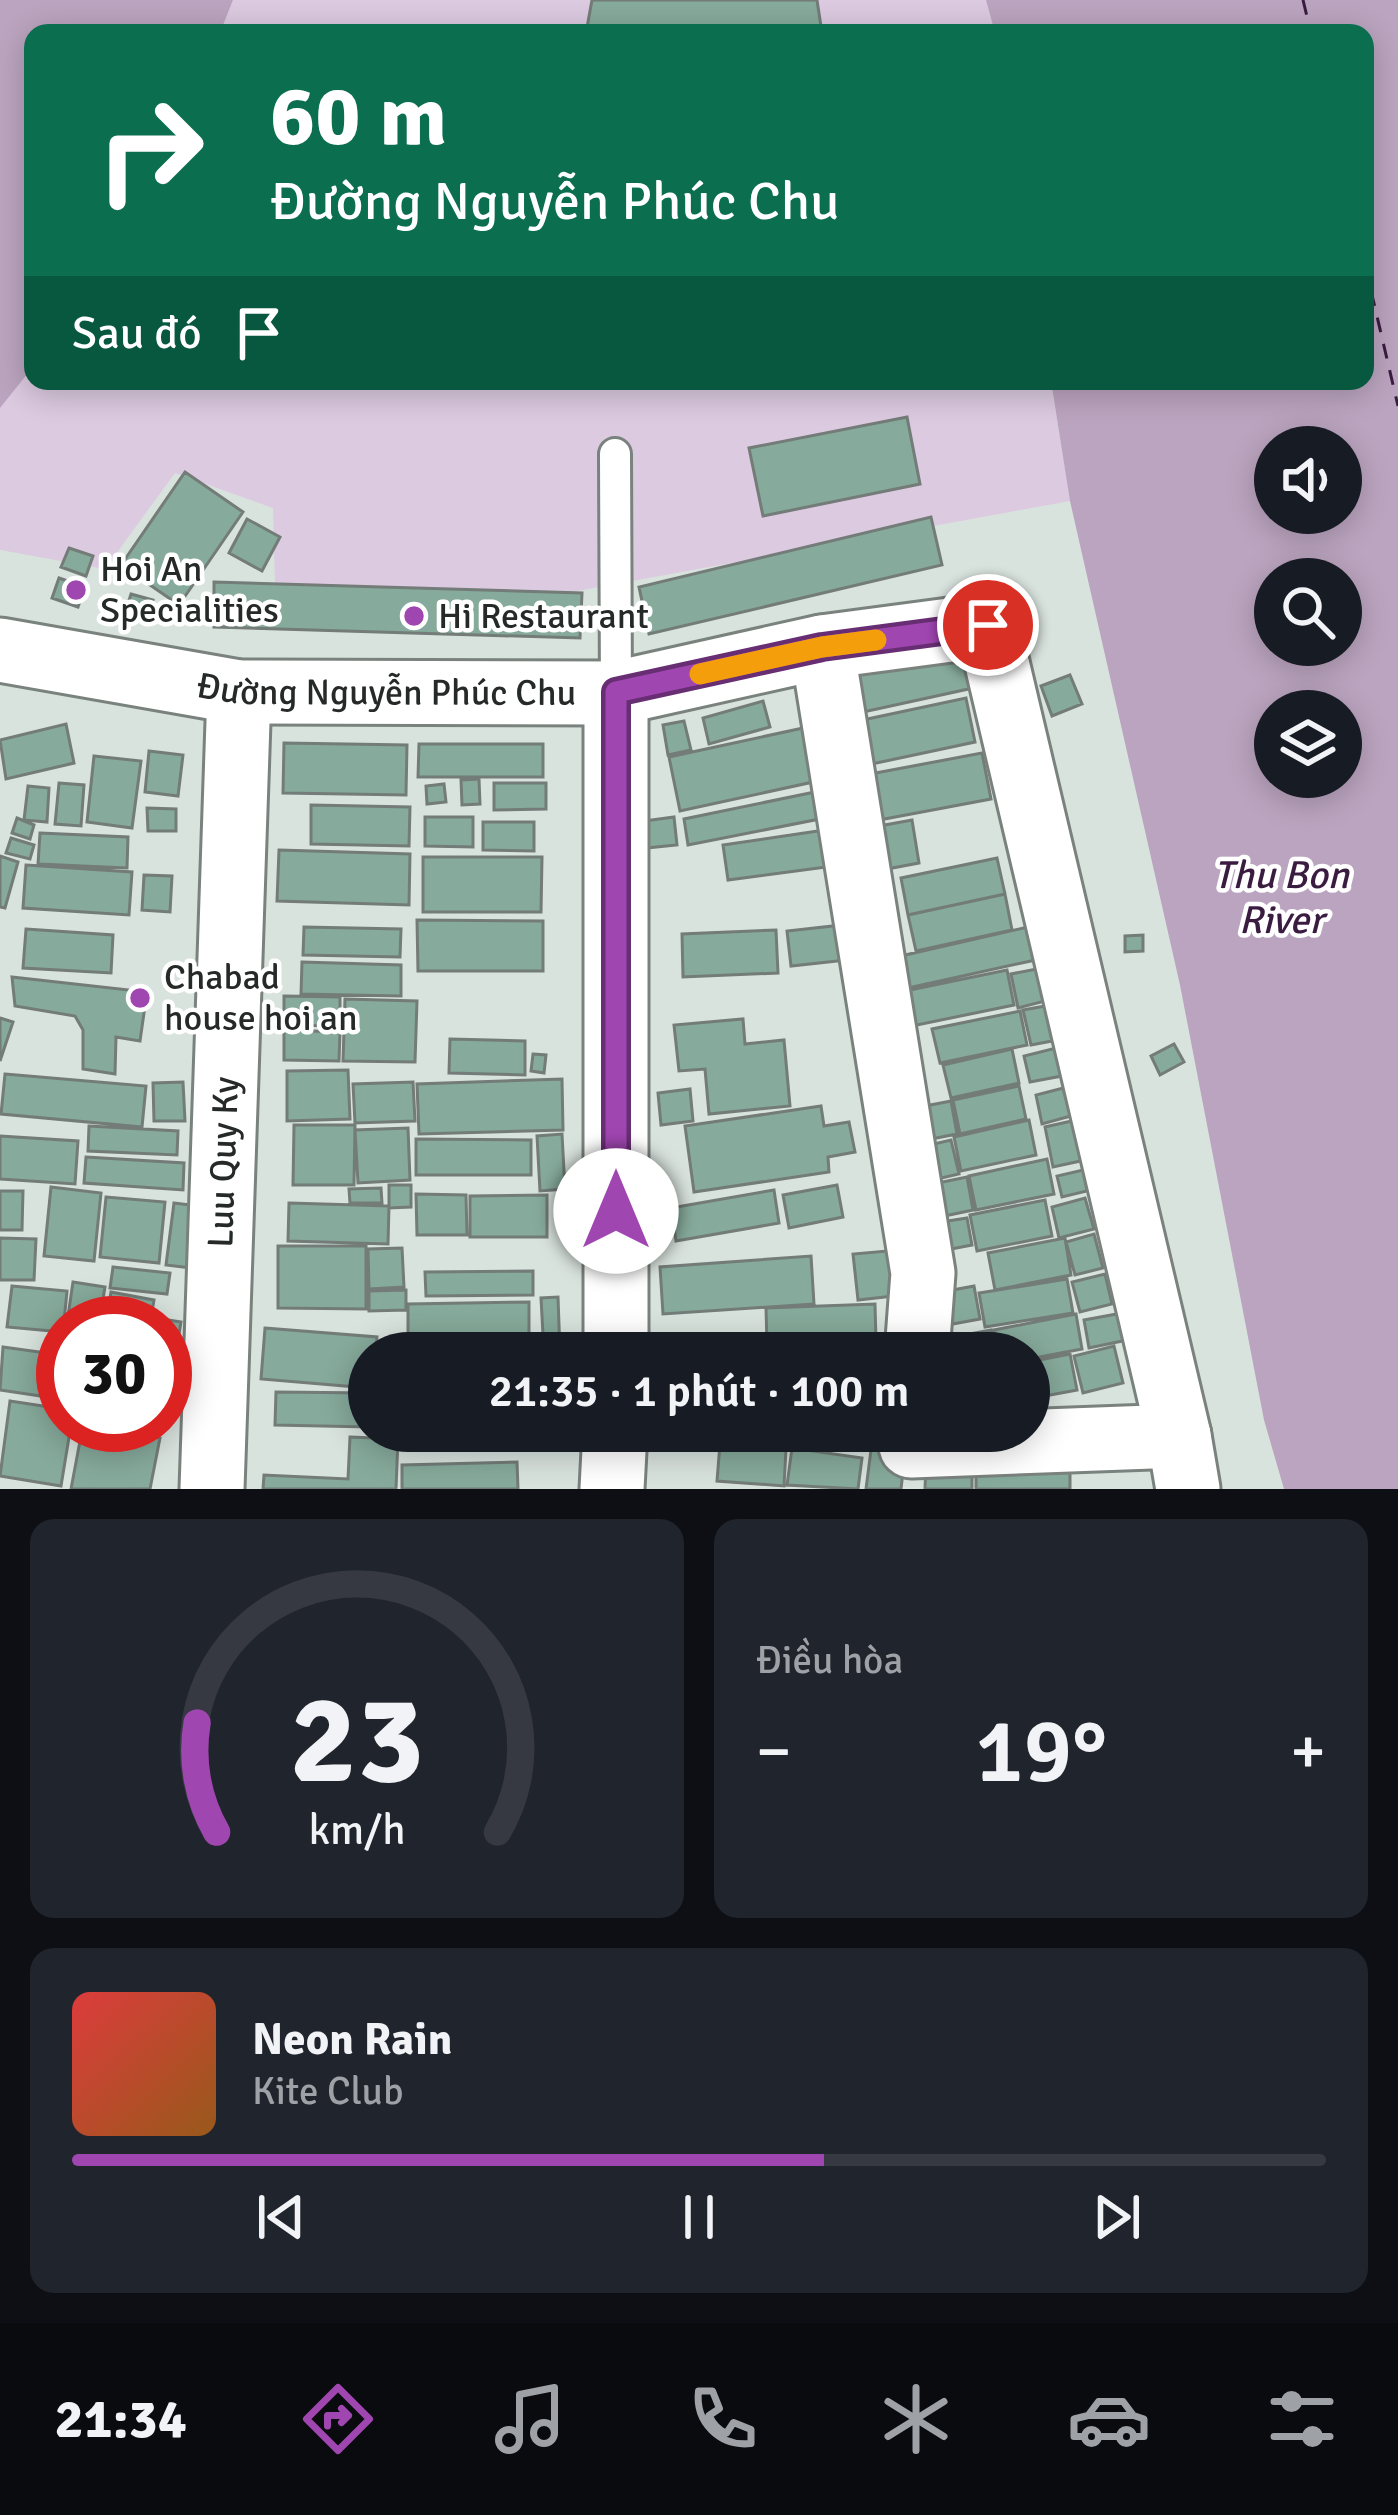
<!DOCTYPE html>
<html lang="vi">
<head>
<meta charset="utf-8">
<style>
	body { margin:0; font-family:Signika,sans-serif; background:#20242c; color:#f1f3f6; height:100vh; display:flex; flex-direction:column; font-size:45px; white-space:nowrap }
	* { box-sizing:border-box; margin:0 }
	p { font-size:39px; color:#9ea1a6 }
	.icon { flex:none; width:66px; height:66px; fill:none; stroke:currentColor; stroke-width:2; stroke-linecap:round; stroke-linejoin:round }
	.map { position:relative; height:1489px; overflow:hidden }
	.sheet { display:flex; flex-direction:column; gap:30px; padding:30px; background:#0d0f14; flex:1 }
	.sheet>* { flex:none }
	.guide { position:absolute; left:24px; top:24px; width:1350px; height:366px; border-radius:24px; box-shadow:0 6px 30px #0003; background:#0b6e4f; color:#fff; overflow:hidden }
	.tools { position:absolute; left:1254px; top:426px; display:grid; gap:24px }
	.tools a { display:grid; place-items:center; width:108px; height:108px; border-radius:50%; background:#171b24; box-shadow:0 6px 30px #0003; font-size:60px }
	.speed { position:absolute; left:36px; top:1296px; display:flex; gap:24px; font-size:60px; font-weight:700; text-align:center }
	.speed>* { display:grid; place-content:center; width:156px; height:156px; border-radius:50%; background:#171b24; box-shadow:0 6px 30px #0003; line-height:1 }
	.speed .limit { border:18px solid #d22; background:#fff; color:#111 }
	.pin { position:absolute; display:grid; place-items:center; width:102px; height:102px; color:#fff; margin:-51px; border:6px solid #fff; border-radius:50%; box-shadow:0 3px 12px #0007 }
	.me { position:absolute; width:132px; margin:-66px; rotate:0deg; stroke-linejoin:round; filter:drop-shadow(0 0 9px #0008) }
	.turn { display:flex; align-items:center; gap:42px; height:252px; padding:0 48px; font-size:54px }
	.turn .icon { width:156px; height:156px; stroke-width:2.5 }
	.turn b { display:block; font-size:84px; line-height:102px }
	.then { display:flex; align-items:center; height:114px; padding:0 48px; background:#0003; gap:24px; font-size:45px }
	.big { font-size:90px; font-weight:600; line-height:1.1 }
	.sheet .tile { flex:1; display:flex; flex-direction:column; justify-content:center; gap:18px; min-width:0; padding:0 42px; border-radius:24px; background:#20242c }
	.sheet .dial { align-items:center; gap:0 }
	.dial svg { height:312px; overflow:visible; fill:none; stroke:#363941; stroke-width:7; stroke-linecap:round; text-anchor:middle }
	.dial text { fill:#f1f3f6; stroke:none }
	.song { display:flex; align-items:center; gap:36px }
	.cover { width:144px; height:144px; border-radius:18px; background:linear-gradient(135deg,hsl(0 70% 55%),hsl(30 70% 35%)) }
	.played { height:12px; border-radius:6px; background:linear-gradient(90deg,#a046b1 60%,#363941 60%) }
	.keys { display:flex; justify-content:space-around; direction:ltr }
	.heat { display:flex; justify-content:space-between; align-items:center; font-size:66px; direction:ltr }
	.sheet .tiles { flex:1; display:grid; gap:30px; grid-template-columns:1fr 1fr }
	.tile:last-child { grid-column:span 2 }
	.trip { position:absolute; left:348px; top:1332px; width:702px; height:120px; border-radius:60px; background:#171b24; box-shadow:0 6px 30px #0003; font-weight:600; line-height:120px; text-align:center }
	.tab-bar { display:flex; height:192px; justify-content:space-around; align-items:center; background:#090b0e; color:#9ea1a6 }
	.tab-bar .icon { width:84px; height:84px }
	.tab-bar .on { color:#a046b1 }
	.tab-bar b { font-size:54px; color:#f1f3f6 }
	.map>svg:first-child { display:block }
	.green { fill:#dccae0 }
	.water { fill:#bba4bf; fill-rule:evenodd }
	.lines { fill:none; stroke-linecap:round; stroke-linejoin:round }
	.ferry { stroke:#3b1c41; stroke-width:3; stroke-dasharray:15 12; stroke-linecap:butt }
	.building { fill:#86aa9b; stroke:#737c78; stroke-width:3 }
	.service-casing { stroke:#7a827e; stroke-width:36 }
	.minor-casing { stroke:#7a827e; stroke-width:69 }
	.service { stroke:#fff; stroke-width:30 }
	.minor { stroke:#fff; stroke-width:63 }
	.route-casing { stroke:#682e73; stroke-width:30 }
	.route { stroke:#a046b1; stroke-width:21 }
	.slow { stroke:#f59e0b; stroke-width:21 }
	.poi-dot { fill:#a046b1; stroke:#fff; stroke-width:4.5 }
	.labels { text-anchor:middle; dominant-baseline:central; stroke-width:9; stroke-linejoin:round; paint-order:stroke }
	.poi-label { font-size:36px; fill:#252927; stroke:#fff; text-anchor:start }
	.street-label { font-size:36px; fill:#252927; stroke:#fff }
	.water-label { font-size:39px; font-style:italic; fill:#3b1c41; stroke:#fff }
</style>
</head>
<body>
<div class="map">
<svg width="1398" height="1489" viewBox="0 0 1398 1489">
	<rect width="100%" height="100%" fill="#d9e3de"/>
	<path class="green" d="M233,0H986L995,33H220Z
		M33,367V381H1051L1070,501L561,594L275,584L273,508L175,473L105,569L0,550V408Z"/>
	<path class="water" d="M0,0H233L220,33H33V367L0,408Z
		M986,0H1398V1489H1284L1264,1420L1180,985L1070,501L1051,381H1365V33H995ZM1275,447H1341V513H1275ZM1275,579H1341V645H1275ZM1275,711H1341V777H1275Z"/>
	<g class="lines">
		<path class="ferry" d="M1303,0L1311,33
			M1365,265L1398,406"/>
	</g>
	<path class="building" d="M592,0H817L822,33H586Z
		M907,417L920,484L763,516L749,448Z
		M185,472L243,512L179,605L121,565Z
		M931,517L942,565L649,634L639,587Z
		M247,519L280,537L262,571L229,553Z
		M69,548L93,556L86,576L61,567Z
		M59,578L85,587L78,607L52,598Z
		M214,582L582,593L580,638L214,627Z
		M131,594L153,600L149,614L127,607Z
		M963,640L973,688L845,716L835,667Z
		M1070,675L1082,704L1052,716L1041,686Z
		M966,698L975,742L853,768L844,724Z
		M763,701L770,727L709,744L703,718Z
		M684,721L691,750L668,755L663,725Z
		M826,723L836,777L680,811L669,757Z
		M66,724L74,763L6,779L0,740Z
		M284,743L407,745L406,795L283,793Z
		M419,744H543V777H418Z
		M149,751L183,755L178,796L145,792Z
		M982,753L991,799L874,821L865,775Z
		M94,756L141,761L132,828L87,822Z
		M479,779L480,804L462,805L461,780Z
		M59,783L84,785L81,826L55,824Z
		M494,783H546V809L494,810Z
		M444,784L446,802L427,804L426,786Z
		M28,786L49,788L47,822L24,820Z
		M834,788L840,815L688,845L684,819Z
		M311,805L410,807L409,846L311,844Z
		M147,808L176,809V831H148Z
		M425,817H473V847L425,846Z
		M674,817L677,845L646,848L644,821Z
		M17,818L34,825L30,839L12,833Z
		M912,820L919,863L882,870L874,827Z
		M483,822H534V851L483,850Z
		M845,827L849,864L728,880L723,845Z
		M40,833L128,837L127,868L38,864Z
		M11,838L34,845L30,859L6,853Z
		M279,850L410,854L409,905L277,901Z
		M0,856L18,862L5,908L0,907Z
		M423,857H542L541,912H423Z
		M997,858L1005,894L908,915L901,878Z
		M26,865L132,872L129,915L23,908Z
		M144,875L172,876L170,912L142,910Z
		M1005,894L1012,930L916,951L908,915Z
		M417,920L543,921V971H418Z
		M842,925L847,960L791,966L787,931Z
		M1032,926L1040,959L908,988L901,956Z
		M304,927L401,929L400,957L303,955Z
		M26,929L113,935L111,973L23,968Z
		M776,930L778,973L683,977L682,934Z
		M1143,935V951L1125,952V936Z
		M302,962L401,965V996L301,994Z
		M1042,968L1049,1000L1018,1008L1011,974Z
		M1007,970L1014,1005L912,1026L905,991Z
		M12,977L147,992L140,1041L116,1037L115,1074L83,1069V1030L75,1016L15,1006Z
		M284,996L340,997V1026L284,1025Z
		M345,999L417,1001L415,1062L343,1061Z
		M1045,1006L1052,1041L1031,1045L1023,1010Z
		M1020,1011L1027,1045L940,1063L932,1029Z
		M0,1018L13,1022L0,1061Z
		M743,1019L745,1044L784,1040L790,1106L709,1114L705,1069L679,1071L674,1025Z
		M284,1030L340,1032L339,1061L284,1060Z
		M450,1039L525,1041V1075L449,1073Z
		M1174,1044L1184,1062L1160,1075L1151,1056Z
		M1056,1048L1062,1076L1030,1082L1024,1056Z
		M1012,1049L1019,1083L951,1098L943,1065Z
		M533,1054L546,1055L544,1073L531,1071Z
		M348,1070L350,1119L287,1121V1071Z
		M5,1074L146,1086L142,1127L1,1114Z
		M562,1079L563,1130L419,1134L417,1084Z
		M183,1082L185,1121H154L153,1083Z
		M413,1082L415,1121L355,1123L353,1084Z
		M1019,1086L1026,1119L960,1134L953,1100Z
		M1063,1088L1071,1116L1042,1124L1036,1095Z
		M690,1089L693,1121L661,1125L658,1093Z
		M951,1101L957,1134L926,1140L920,1107Z
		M821,1106L824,1126L849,1122L855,1152L828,1157L829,1172L694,1192L685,1126Z
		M1029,1120L1036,1155L961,1171L954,1137Z
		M1076,1120L1085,1160L1053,1167L1045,1127Z
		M294,1125H355L354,1185H293Z
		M89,1126L178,1131L177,1155L88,1151Z
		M408,1128L410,1180L358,1183L355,1130Z
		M562,1134L565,1189L540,1191L537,1136Z
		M0,1136L78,1141L75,1184L0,1179Z
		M416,1139L531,1140V1175H416Z
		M951,1140L959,1174L933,1180L925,1146Z
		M86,1157L184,1163L183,1190L84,1183Z
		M1047,1159L1054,1194L976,1210L969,1176Z
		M1083,1170L1087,1191L1062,1197L1057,1176Z
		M967,1177L973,1210L940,1217L933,1184Z
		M389,1185H411V1207L389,1208Z
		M837,1185L843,1217L789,1228L783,1195Z
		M51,1187L101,1193L94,1261L44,1256Z
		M381,1188L382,1203H350L349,1189Z
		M774,1190L779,1223L676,1241L671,1208Z
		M0,1191H23L22,1230H0Z
		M416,1194L466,1195L467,1235H417Z
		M547,1195V1237H470V1196Z
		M106,1197L165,1202L159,1263L100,1257Z
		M1085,1198L1094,1229L1059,1238L1052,1207Z
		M1045,1200L1052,1236L977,1251L970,1215Z
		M174,1203L207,1207L200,1269L166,1265Z
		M289,1203L389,1206L388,1244L288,1241Z
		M967,1218L972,1245L946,1250L941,1222Z
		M1094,1234L1103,1268L1075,1275L1066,1242Z
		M0,1238L36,1239L34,1280H0Z
		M1065,1238L1071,1275L995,1290L988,1253Z
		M278,1246H366V1309L278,1308Z
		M402,1248L404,1287L369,1289L368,1249Z
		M898,1250L903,1295L858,1300L853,1254Z
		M811,1256L814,1304L663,1314L660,1267Z
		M113,1267L170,1273L167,1294L110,1288Z
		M533,1271V1295L426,1296L425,1272Z
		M1105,1274L1112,1304L1080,1312L1072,1282Z
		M1067,1279L1073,1313L985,1327L979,1293Z
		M73,1282L105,1287L99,1323H67Z
		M12,1286L67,1291L63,1332L7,1327Z
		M974,1286L980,1319L953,1324L947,1291Z
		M406,1290V1310L369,1311V1291Z
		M111,1292L154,1300L150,1323H106Z
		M558,1297L560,1353H544L541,1298Z
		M529,1302V1341L408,1343V1304Z
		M875,1304L876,1341L767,1346L766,1308Z
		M1122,1313L1127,1340L1089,1348L1084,1320Z
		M1076,1314L1082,1349L1029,1359V1353H999L994,1330Z
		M156,1318L181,1322L178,1340L165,1338V1323H156Z
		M265,1328L377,1337L376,1353H369V1388L261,1379Z
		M991,1330L995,1353H967L964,1335Z
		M1114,1346L1123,1383L1083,1393L1074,1356Z
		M3,1347L61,1355L54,1398L0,1390Z
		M532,1347V1353H412V1349Z
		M1070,1354L1077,1390L1029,1399V1362Z
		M169,1355H187L186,1401H168Z
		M276,1392L369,1393V1427L275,1425Z
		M10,1401L63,1409V1425H71L61,1486L0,1476Z
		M83,1425H142L140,1434L160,1438L150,1489H71Z
		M413,1431H473V1441L413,1442Z
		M480,1431H539V1436L480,1437Z
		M721,1431H787L784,1486L717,1481Z
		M350,1437L398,1439L396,1489H263L264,1475L348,1479Z
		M872,1442L906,1445L901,1489H866Z
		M792,1448L862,1458L858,1489L787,1485Z
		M1070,1458V1489H976V1461Z
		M926,1461L972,1462V1489H925Z
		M517,1462L518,1489H402V1465Z"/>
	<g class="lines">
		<defs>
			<path id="service" d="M615,454L616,693"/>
			<g id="minor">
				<path d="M822,647L923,1273L917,1353"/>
				<path id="s1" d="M0,650L239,692L616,693L822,647L988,625L1179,1436L1188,1489"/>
				<path d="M616,1353V693"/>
				<path d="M911,1446L1179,1436"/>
				<path id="s2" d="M212,1489L239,692"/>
				<path d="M612,1489L615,1431"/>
			</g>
		</defs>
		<use href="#service" class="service-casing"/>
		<use href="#minor" class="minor-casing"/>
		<use href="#service" class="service"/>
		<use href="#minor" class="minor"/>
	</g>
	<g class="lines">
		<defs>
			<path id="route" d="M616,1211V692L822,647L988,625"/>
		</defs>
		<use href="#route" class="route-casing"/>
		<use href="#route" class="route"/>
		<path class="slow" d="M700,674L822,647L876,640"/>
	</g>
	<g class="poi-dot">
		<circle cx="76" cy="590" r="12"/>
		<circle cx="414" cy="616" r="12"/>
		<circle cx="140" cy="998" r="12"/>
	</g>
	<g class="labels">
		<g class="poi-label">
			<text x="100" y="569">Hoi An<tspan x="100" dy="41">Specialities</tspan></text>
			<text x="438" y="616">Hi Restaurant</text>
			<text x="164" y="977">Chabad<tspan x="164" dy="41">house hoi an</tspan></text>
		</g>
		<g class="street-label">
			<text stroke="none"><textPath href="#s1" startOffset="390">Đường Nguyễn Phúc Chu</textPath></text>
			<text stroke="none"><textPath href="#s2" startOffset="327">Luu Quy Ky</textPath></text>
		</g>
		<g class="water-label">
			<text x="1281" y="875">Thu Bon<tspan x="1281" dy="45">River</tspan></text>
		</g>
	</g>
</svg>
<div class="tools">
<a><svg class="icon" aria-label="sound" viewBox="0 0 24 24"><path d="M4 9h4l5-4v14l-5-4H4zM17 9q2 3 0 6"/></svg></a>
<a><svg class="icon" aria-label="search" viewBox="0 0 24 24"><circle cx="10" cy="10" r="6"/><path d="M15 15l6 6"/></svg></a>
<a><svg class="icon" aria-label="layers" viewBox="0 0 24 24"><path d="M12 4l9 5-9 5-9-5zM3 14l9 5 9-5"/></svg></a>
</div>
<div class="speed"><div class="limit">30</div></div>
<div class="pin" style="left:988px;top:625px;background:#d93025"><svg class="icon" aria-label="arrive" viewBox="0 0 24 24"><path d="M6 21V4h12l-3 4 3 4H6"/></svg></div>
<svg class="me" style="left:616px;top:1211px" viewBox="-20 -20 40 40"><circle r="19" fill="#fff"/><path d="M0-13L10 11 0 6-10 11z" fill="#a046b1"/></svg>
<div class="trip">21:35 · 1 phút · 100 m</div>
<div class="guide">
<div class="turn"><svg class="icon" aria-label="right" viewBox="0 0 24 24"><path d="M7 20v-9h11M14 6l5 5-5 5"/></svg><div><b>60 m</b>Đường Nguyễn Phúc Chu</div></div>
<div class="then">Sau đó<svg class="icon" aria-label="arrive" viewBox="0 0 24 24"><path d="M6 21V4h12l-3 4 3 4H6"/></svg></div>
</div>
</div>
<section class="sheet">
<div class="tiles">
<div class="tile dial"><svg viewBox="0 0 100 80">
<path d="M14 69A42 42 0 1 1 86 69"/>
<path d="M14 69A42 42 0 0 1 9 41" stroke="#a046b1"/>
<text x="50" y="56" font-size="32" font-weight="700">23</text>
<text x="50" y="72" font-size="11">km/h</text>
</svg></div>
<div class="tile"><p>Điều hòa</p>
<div class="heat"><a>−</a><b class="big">19°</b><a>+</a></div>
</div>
<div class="tile">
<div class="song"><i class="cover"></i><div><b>Neon Rain</b><p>Kite Club</p></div></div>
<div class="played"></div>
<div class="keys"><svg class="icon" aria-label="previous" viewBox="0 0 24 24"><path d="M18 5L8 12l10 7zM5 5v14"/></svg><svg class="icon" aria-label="pause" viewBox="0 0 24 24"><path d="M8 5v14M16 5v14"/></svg><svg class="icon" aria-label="next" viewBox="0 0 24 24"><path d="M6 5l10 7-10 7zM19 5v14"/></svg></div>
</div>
</div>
</section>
<nav class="tab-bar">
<b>21:34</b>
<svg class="icon on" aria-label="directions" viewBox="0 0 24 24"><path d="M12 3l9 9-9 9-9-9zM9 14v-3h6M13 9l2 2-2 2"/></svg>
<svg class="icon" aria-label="music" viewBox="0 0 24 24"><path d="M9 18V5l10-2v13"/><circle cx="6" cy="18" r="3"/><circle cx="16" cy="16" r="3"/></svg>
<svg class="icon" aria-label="phone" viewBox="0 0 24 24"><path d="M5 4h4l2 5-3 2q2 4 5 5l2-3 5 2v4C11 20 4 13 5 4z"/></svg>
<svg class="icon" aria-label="climate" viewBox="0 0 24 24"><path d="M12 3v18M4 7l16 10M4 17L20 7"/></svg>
<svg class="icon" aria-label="car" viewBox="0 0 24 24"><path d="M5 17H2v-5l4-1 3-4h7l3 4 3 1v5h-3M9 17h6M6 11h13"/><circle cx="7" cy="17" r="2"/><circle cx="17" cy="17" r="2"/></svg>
<svg class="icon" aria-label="filters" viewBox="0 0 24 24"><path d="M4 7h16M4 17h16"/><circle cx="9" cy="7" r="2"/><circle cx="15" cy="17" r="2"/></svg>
</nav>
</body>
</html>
